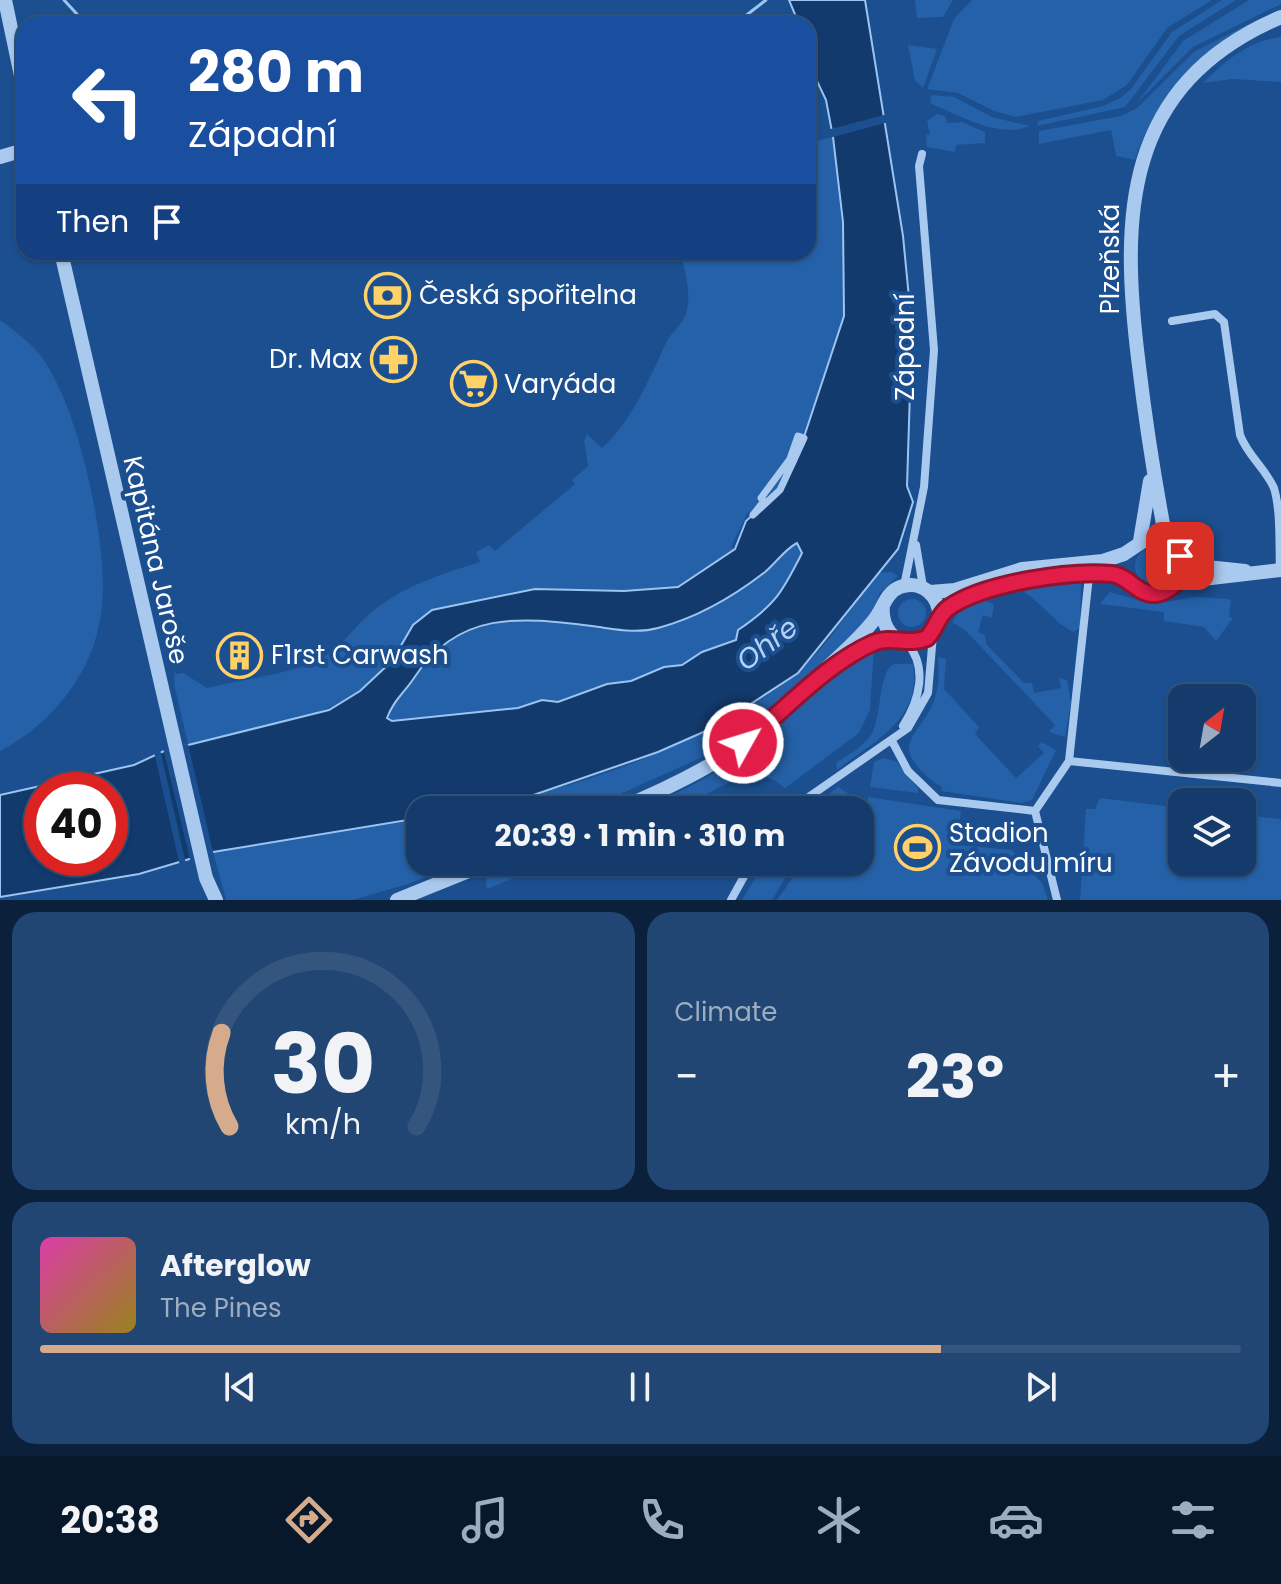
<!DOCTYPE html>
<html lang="en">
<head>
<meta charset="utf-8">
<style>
	body { margin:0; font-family:Poppins,sans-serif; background:#214673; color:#f1f3f6; height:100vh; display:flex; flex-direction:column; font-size:30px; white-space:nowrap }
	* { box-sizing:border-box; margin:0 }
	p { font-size:26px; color:#9dadc1 }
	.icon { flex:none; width:44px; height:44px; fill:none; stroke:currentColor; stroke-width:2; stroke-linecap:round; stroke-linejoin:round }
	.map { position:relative; height:900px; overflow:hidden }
	.panel { display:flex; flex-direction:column; gap:12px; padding:12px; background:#0b203b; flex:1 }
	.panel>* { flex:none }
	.banner { position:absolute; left:16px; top:16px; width:800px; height:244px; border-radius:24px; box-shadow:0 2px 6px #0004,0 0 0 2px #33557e; background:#1a4fa0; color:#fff; overflow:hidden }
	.needle { width:52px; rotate:31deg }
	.buttons { position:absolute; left:1168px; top:684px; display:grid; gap:16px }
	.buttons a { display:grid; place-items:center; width:88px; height:88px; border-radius:16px; background:#143b6b; box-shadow:0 2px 6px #0004,0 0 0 2px #33557e; font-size:40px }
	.speed { position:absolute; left:24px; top:772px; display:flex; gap:16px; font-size:40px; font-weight:700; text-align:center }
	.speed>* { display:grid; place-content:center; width:104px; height:104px; border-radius:50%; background:#143b6b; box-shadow:0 2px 6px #0004,0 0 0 2px #33557e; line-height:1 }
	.speed .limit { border:12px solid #d22; background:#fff; color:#111 }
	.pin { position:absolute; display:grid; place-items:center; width:68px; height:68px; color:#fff; margin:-34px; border-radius:16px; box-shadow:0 4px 12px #0006 }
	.me { position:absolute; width:88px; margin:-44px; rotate:51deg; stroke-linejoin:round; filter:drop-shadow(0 0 6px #0008) }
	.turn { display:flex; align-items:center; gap:28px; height:168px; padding:0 40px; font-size:36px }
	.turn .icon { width:104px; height:104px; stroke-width:2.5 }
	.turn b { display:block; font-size:56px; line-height:68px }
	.then { display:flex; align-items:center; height:76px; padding:0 40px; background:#0003; gap:16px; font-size:30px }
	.big { font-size:60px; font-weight:700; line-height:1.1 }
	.panel .widget { flex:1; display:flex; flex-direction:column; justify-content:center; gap:12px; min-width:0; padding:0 28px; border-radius:24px; background:#214673 }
	.panel .dial { align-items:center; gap:0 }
	.dial svg { height:208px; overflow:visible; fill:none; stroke:#33557e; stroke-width:7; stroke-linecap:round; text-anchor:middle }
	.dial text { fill:#f1f3f6; stroke:none }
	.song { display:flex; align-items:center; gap:24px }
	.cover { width:96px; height:96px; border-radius:12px; background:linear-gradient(135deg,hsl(320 70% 55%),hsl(50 70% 35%)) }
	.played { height:8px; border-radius:4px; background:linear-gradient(90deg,#d6ab8b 75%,#33557e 75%) }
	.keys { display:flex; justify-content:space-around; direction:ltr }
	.heat { display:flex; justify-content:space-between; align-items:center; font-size:44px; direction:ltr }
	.panel .tiles { flex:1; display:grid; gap:12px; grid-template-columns:1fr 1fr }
	.widget:last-child { grid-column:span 2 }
	.trip { position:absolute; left:406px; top:796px; width:468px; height:80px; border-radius:24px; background:#143b6b; box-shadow:0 2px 6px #0004,0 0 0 2px #33557e; font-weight:700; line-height:80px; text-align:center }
	.tabs { display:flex; height:128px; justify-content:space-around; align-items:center; background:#08182b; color:#9dadc1 }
	.tabs .icon { width:56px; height:56px }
	.tabs .active { color:#d6ab8b }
	.tabs b { font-size:36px; color:#f1f3f6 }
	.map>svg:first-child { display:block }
	.green { fill:#2461a8 }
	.water { fill:#123a6d; stroke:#9cc4f0; stroke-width:2; fill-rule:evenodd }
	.pier { fill:#1b4f8f }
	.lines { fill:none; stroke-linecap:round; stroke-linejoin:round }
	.stream { stroke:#9cc4f0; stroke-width:3 }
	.pedestrian { stroke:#a9c9ee; stroke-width:7 }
	.minor { stroke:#a9c9ee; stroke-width:8 }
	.tertiary { stroke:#a9c9ee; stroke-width:14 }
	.route-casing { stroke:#92132f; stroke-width:20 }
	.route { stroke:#e11d48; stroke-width:14 }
	.labels { text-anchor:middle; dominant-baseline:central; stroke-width:8; stroke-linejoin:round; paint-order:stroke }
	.street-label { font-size:26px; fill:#fff; stroke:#1b4f8f }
	.poi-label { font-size:26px; fill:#fff; stroke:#1b4f8f; text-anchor:start }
	.water-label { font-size:28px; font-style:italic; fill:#b5d3f5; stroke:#1b4f8f }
</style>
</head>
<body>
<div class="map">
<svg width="1281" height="900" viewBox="0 0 1281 900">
	<rect width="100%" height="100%" fill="#1b4f8f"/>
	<path class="green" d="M915,0H953L943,17L917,18Z
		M972,0H1212L1167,28L1127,85L1103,100L1016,117L994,111L958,93L927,89L954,19Z
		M1222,0H1236L1179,36L1125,107L1037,126L1038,121L1103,106L1120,98L1131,89L1172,32Z
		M1249,0H1281V4L1193,47L1137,103L1183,41Z
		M1256,20C1200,52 1155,97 1135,160L1116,156L1111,130L1039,144V131L1121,116L1137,108L1194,52Z
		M1281,37V82L1232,79L1203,83C1226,60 1249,41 1281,37Z
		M908,45L937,49L923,88L915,80Z
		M931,95L954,97L992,117L1030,126C999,139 958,115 930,103Z
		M937,114L945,116L948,123L962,122L985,132V143L956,145L955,152L927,147L926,135L930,134L927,121Z
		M833,137L843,222L844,316L796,461L779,487L753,515L748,512L731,547L735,549L678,587L624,591L413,625C406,637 400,652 391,663C341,720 259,729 189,748L174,684L175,668L176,674L183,673L207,688C240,680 291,674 320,659C343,647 354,626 374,610C406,585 442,574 480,562L476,552L489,545L495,551L575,484L572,480L588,466L584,441L587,434L602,448C632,421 649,379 666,343C670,333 682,326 686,313C692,293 685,271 680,252H808V143Z
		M0,320C15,331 30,342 41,356C79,406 111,552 101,614C93,673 52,724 0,751Z
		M797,543L802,553L774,603L736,640L702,652L682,665L631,681L607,684L558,702L542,700L518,708L392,721L387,718L392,704L425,658L454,637L483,623L540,620L634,632L764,573Z
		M1135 566a19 19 0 1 1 38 0a19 19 0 1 1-38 0Z
		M891,572L898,576L880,593L870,617L782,702L711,753L585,810H465C573,791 710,743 796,674C821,654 857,601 876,573Z
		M1064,579L1081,582L1080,628L1074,632C1055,624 1042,603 1025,593V588Z
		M1110,592L1151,604L1196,597L1228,599L1231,600L1229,617L1233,618L1216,641L1204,627L1164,621V612L1100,604Z
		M898 613a14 14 0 1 1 28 0a14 14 0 1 1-28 0Z
		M983,600L994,604L992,618L983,615L978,632L985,635L986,644L1024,683H1032L1034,693L1061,688L1059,678L1067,680L1071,703L1065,737L1049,732L1055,725L966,631L952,622L963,605Z
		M874,648L870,710L859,733L785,788C749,755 711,798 676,809C667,812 654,810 644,810L706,778L755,745L842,669Z
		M938,657L946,659L944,689L979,727L975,734L1016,778L1044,753L1038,746L1042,742L1056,750L1032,800L1021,803L941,791L942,787C931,782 911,763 909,751C907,737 927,719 932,706C939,690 939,674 938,657Z
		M894,664H913C923,719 874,741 837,770L836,763C848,755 863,747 871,735C882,717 878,671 894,664Z
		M883,758L896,761L918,788V793L870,787L874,762Z
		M838,787L849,794V801L867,804L868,797L961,811L957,845L1012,850L1042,883L1048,900H777L804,862H860V810H808Z
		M1100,798L1182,808V862H1242V815L1281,819V900H1080L1086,809H1095Z
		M420,818V862H462L408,884L353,900H226L213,852Z
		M516,862H553L487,889L486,881L490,873Z
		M765,862H795L772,900H742Z"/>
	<path class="water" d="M789,0H865L903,236L912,329L907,486L913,502L898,549L798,673L717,726L658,752L519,800L465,810H420V818L213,852L139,874L0,897V795L134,765L164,751L329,710L360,691L392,661L413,625L432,610L535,589L624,591L678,587L735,549L746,521L780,490L796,461L844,316L843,222L833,137L826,100L808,62V24H799ZM797,543L802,553C782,593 775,605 738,630L736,640L702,652L682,665L664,667L631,681L607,684L558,702L542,700L518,708L392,721L387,718C393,701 404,693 414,678C458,610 520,617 592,626C615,629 636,634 658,628C696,618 734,596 765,572C776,563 784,550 797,543ZM42,790H110V858H42Z"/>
	<path class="pier" d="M888,114L889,122L829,138L827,130Z
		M188,744L214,856L191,863L163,748Z
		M160,749L186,864L180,866L154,752Z"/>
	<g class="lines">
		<path class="stream" d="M64,0L86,24
			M735,24L766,0"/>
		<path class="pedestrian" d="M798,436L804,438L780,490L753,515L764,501L761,498L790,459Z"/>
		<path class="minor" d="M1172,321L1215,314L1224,322L1240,435C1248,456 1265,468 1274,488C1281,512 1279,543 1280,570
			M916,545L923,587
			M904,586L924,487L934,350L919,166L922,154
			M903,726C919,701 929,667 906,642
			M892,741L908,771L938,800L1035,811
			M1069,761L1281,783
			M790,810L908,728L928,693L933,635
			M731,900L752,862
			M1057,900L1035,811L1069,761L1089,576"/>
		<path class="tertiary" d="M5,0L24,90
			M0,157L24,150
			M61,252L206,878L216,900
			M1166,540C1155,482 1146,425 1139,366C1120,216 1122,85 1281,17
			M1140,541L1150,481
			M1180,556L1207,567L1245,571
			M1177,582L1281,570
			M883,606C881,625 892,644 914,642C937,640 935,615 953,606C990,587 1075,565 1116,575C1131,579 1138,592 1154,594C1171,591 1180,582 1182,565L1172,544L1148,538L1124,554L1103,561L1022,569L955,590L930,592
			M841,663L873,643L895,638
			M616,810C684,782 756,746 806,689C827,665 855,645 874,620C883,609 886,592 900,587C922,579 941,597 939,619
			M397,900L491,862"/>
	</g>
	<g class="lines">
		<defs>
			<path id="route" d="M743,743C785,711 824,665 873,643C892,635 908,646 927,638C936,629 938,615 948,608C983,583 1070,570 1112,574C1129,576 1137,595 1156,594C1165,593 1171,588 1177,582L1180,556"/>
		</defs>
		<use href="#route" class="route-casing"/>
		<use href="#route" class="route"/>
	</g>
	<defs>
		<symbol id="bank-ring" viewBox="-11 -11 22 22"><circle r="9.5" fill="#1b4f8f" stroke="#ffd166" stroke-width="1.5"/><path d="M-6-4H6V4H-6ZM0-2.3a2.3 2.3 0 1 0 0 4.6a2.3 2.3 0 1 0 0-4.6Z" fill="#ffd166"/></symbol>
		<symbol id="pharmacy-ring" viewBox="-11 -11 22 22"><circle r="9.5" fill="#1b4f8f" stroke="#ffd166" stroke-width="1.5"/><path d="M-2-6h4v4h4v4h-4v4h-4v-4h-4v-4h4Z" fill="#ffd166"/></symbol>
		<symbol id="supermarket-ring" viewBox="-11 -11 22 22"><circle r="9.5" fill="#1b4f8f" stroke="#ffd166" stroke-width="1.5"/><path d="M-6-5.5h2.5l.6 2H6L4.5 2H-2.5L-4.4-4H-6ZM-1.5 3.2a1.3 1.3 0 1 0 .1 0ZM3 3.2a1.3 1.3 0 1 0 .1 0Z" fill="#ffd166"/></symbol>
		<symbol id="building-ring" viewBox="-11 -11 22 22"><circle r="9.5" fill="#1b4f8f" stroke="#ffd166" stroke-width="1.5"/><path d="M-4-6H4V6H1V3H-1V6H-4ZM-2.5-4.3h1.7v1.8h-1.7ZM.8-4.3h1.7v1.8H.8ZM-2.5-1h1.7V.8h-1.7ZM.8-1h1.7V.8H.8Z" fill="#ffd166"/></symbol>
		<symbol id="stadium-ring" viewBox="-11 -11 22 22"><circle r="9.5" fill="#1b4f8f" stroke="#ffd166" stroke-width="1.5"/><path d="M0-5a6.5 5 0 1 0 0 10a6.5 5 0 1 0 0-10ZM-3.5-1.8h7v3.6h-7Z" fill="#ffd166"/></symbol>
	</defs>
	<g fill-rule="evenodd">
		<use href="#bank-ring" x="362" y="270" width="51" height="51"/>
		<use href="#pharmacy-ring" x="368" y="334" width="51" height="51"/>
		<use href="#supermarket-ring" x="448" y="358" width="51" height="51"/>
		<use href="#building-ring" x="214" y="630" width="51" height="51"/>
		<use href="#stadium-ring" x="892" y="822" width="51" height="51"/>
	</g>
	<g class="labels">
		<g class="street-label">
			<text transform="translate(1110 259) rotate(-90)">Plzeňská</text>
			<text transform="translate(905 347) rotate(-90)">Západní</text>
			<text transform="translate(156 560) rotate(77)">Kapitána Jaroše</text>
		</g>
		<g class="poi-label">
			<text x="419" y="295">Česká spořitelna</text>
			<text x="362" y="359" text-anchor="end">Dr. Max</text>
			<text x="504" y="384">Varyáda</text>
			<text x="271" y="655">F1rst Carwash</text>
			<text x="949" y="833">Stadion<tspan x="949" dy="30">Závodu míru</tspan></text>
		</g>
		<g class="water-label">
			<text transform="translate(767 644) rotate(-37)">Ohře</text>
		</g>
	</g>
</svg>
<div class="buttons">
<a><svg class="needle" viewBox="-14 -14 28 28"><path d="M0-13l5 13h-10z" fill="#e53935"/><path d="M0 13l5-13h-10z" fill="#9dadc1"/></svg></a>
<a><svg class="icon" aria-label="layers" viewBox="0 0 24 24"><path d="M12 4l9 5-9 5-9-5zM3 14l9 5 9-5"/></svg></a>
</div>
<div class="speed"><div class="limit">40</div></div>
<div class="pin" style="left:1180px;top:556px;background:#d93025"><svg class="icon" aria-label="arrive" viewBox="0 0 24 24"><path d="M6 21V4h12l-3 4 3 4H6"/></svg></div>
<svg class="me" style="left:743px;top:743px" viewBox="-20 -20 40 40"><circle r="17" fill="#e11d48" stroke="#fff" stroke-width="3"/><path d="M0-11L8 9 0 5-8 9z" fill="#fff"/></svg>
<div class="trip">20:39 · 1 min · 310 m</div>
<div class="banner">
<div class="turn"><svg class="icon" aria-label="left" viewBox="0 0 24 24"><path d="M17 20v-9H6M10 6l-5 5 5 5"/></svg><div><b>280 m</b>Západní</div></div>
<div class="then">Then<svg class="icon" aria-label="arrive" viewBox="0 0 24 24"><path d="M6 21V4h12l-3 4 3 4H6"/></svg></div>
</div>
</div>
<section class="panel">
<div class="tiles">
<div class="widget dial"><svg viewBox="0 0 100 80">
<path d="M14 69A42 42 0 1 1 86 69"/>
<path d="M14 69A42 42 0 0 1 11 33" stroke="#d6ab8b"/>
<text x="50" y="56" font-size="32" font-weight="700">30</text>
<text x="50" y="72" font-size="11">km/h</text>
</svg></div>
<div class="widget"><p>Climate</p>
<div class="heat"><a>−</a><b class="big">23°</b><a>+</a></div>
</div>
<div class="widget">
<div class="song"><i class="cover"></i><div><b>Afterglow</b><p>The Pines</p></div></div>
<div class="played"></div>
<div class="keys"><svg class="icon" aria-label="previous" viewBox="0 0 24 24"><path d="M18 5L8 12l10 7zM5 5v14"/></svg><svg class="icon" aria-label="pause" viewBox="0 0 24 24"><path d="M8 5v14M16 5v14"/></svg><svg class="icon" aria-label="next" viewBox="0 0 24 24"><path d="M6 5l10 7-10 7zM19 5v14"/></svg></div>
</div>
</div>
</section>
<nav class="tabs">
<b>20:38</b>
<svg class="icon active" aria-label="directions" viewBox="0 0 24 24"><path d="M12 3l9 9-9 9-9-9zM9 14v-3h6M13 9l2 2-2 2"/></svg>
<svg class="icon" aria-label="music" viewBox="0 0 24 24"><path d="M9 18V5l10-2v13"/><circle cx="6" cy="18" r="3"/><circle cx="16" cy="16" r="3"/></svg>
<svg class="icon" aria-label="phone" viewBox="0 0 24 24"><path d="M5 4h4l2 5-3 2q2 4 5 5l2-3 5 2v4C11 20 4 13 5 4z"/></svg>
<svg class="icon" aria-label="climate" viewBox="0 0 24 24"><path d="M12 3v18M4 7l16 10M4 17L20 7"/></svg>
<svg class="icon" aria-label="car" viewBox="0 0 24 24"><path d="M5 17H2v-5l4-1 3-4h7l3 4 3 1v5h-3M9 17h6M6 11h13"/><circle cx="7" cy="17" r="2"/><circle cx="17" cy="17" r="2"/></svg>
<svg class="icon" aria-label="filters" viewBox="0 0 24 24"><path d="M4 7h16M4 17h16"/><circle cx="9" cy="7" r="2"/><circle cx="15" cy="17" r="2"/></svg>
</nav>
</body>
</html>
